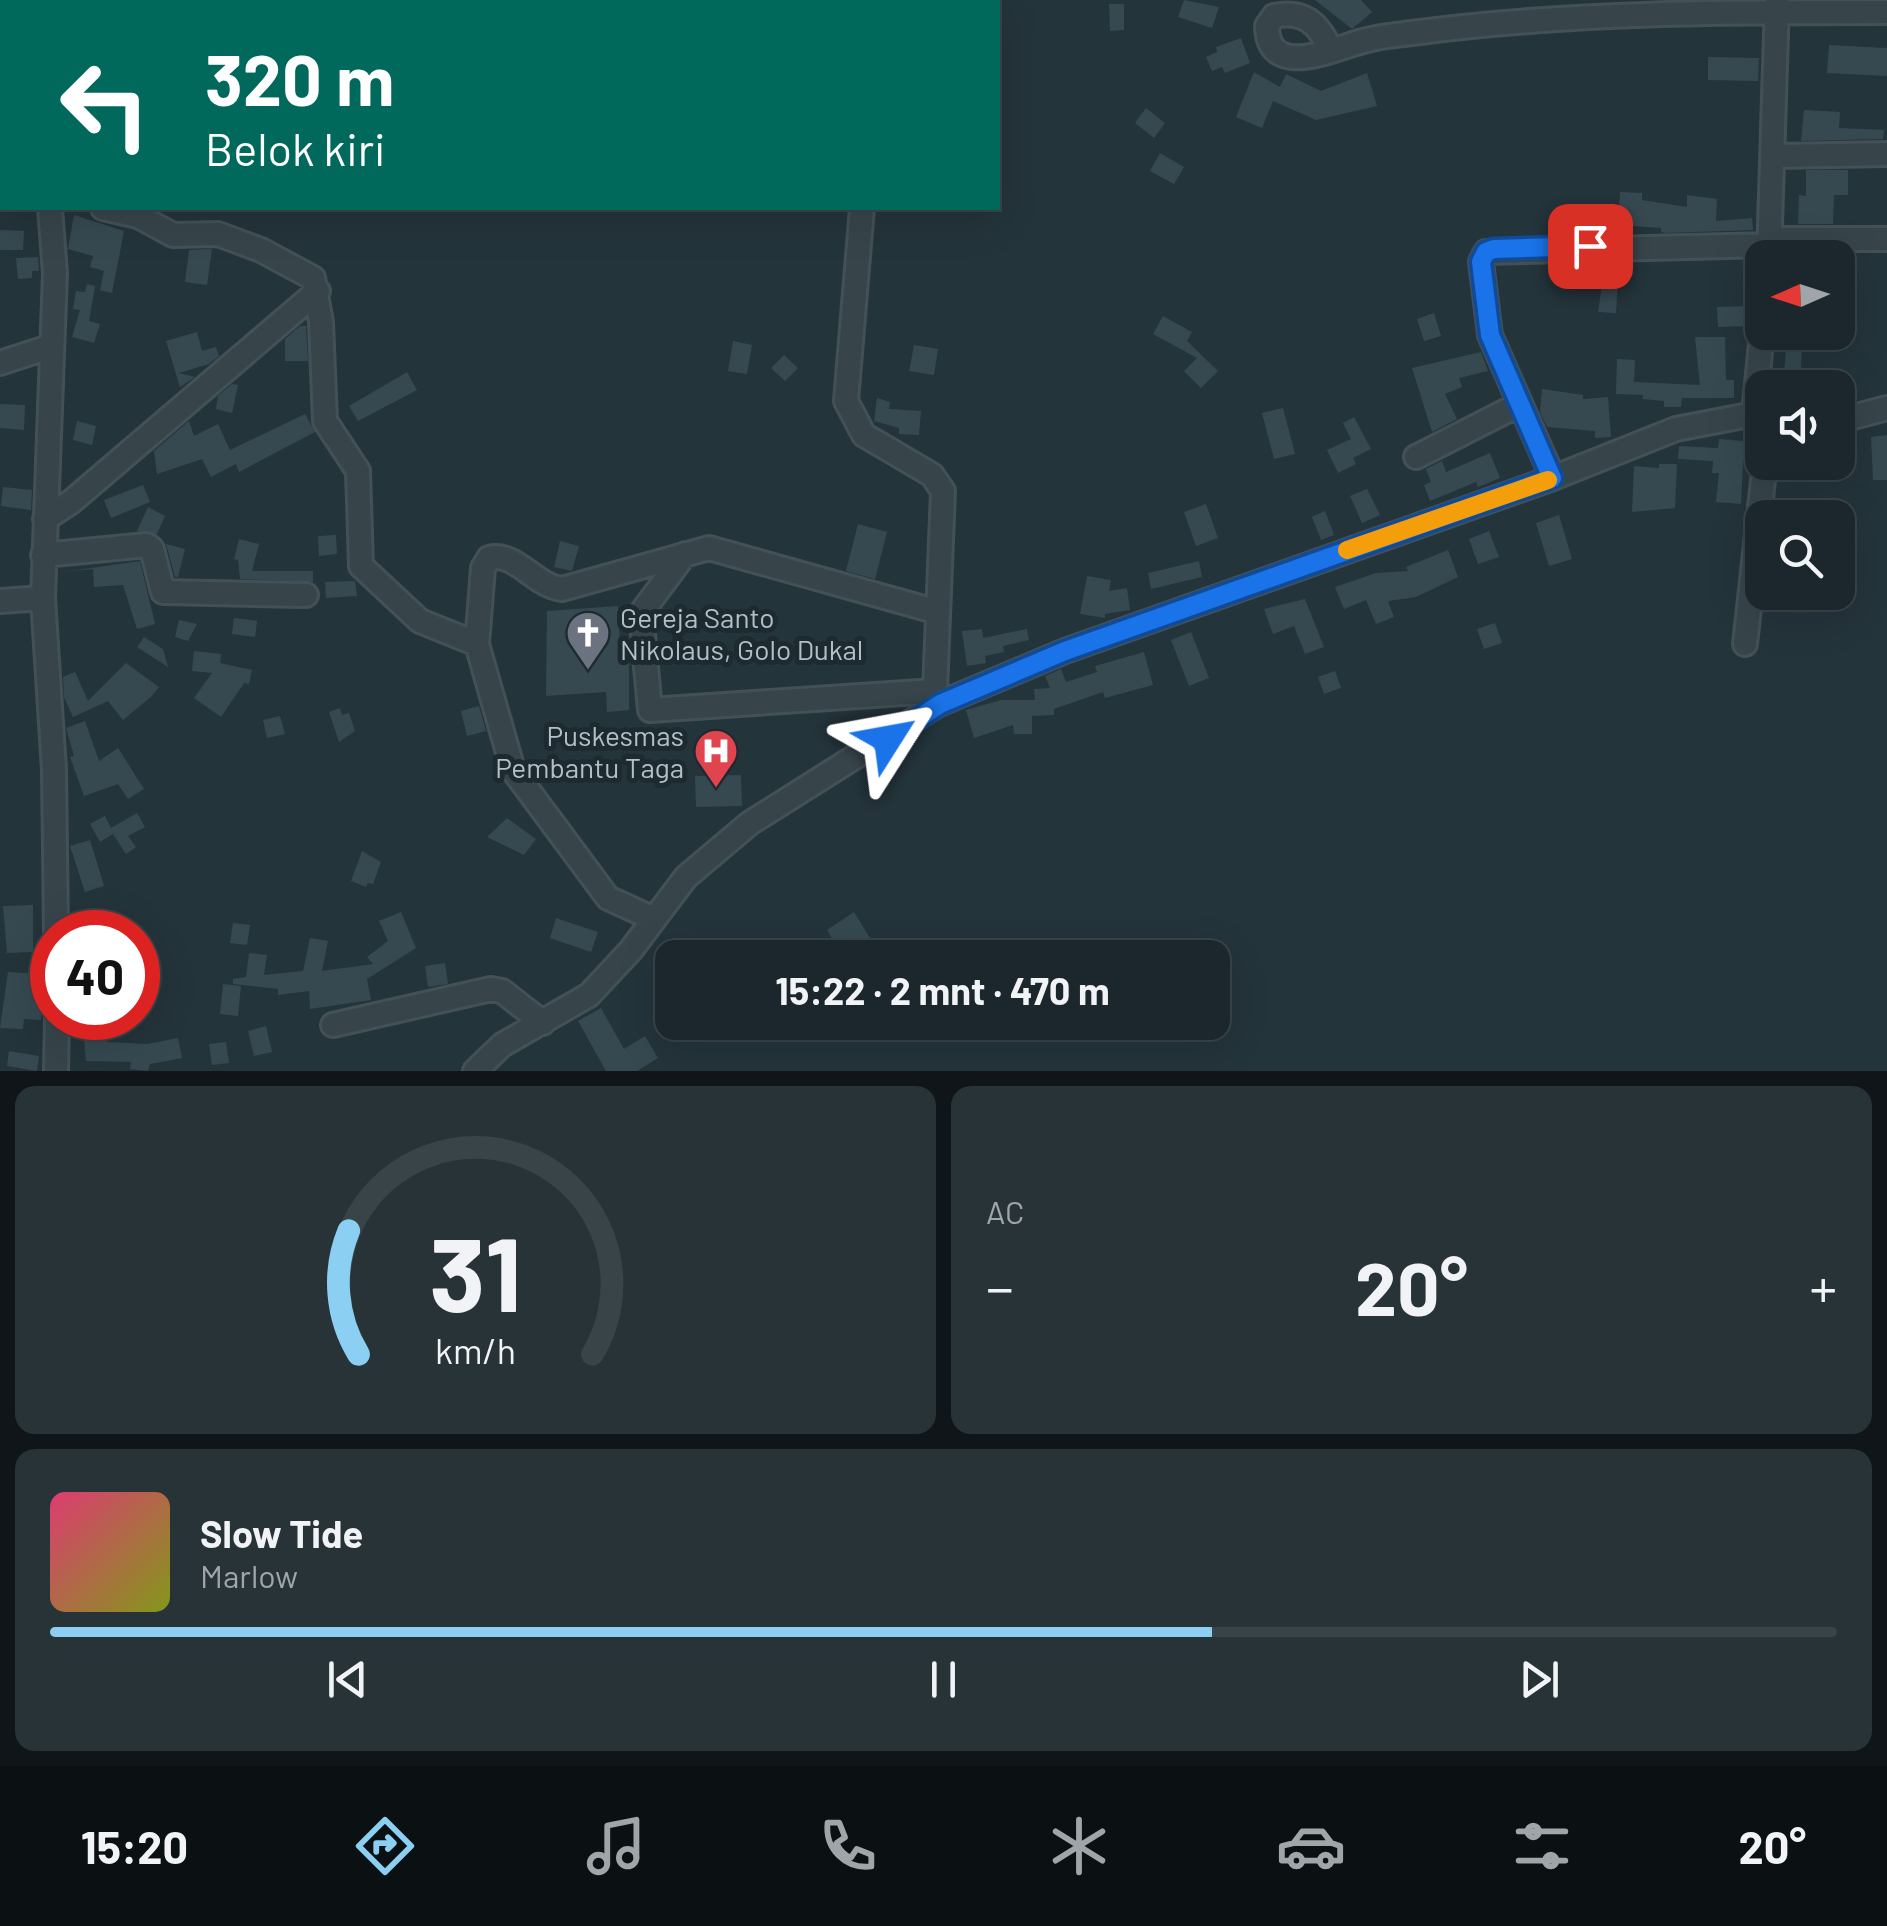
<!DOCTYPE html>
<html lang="id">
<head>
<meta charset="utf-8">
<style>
	body { margin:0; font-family:Barlow,sans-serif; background:#283338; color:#f1f3f6; height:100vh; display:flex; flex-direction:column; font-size:38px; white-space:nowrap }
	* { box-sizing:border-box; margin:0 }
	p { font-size:32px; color:#a0a5a9 }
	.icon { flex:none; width:55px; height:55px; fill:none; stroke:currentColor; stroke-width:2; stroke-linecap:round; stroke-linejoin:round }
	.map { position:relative; height:1071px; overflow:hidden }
	.panel { display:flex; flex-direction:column; gap:15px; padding:15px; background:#0f1518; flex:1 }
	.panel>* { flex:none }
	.banner { position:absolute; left:0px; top:0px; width:1000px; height:210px; box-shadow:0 10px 40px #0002,0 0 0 2px #394448; background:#00695c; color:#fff; overflow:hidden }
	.needle { width:65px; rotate:267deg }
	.fabs { position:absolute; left:1745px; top:240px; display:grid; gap:20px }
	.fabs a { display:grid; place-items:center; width:110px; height:110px; border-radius:20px; background:#1b272c; box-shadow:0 10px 40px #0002,0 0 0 2px #394448; font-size:50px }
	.speed { position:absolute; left:30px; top:910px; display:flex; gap:20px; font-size:50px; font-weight:700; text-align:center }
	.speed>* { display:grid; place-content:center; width:130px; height:130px; border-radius:50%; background:#1b272c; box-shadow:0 10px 40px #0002,0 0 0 2px #394448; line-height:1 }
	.speed .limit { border:15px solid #d22; background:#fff; color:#111 }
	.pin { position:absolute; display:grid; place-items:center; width:85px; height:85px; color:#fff; margin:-42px; border-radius:20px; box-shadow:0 5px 15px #0006 }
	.me { position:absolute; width:110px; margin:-55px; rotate:56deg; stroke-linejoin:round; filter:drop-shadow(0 0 8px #0008) }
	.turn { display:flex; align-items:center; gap:35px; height:210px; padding:0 40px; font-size:45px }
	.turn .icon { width:130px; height:130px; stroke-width:2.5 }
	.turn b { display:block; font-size:70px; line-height:85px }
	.big { font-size:75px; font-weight:700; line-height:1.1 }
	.panel .widget { flex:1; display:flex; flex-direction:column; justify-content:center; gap:15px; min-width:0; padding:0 35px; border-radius:20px; background:#283338 }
	.panel .dial { align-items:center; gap:0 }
	.dial svg { height:260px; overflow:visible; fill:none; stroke:#394448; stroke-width:7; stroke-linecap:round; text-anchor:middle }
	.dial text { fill:#f1f3f6; stroke:none }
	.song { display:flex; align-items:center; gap:30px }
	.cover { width:120px; height:120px; border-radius:15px; background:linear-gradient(135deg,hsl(340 70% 55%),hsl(70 70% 35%)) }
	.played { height:10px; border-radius:5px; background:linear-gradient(90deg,#8bcff3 65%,#394448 65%) }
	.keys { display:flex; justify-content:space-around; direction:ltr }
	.heat { display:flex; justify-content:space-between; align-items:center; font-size:55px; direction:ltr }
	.panel .tiles { flex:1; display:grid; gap:15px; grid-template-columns:1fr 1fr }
	.widget:last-child { grid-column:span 2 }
	.trip { position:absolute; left:655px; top:940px; width:575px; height:100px; border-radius:20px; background:#1b272c; box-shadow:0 10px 40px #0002,0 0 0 2px #394448; font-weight:700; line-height:100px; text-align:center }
	.dock { display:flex; height:160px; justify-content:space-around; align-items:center; background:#0b1012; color:#a0a5a9 }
	.dock .icon { width:70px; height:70px }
	.dock .on { color:#8bcff3 }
	.dock b { font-size:45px; color:#f1f3f6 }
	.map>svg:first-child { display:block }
	.building { fill:#364951 }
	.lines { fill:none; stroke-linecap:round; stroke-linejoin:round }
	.minor-casing { stroke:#435157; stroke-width:28 }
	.minor { stroke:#37454b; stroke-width:22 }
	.route-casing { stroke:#114b97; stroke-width:25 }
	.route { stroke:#1a73e8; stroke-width:18 }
	.slow { stroke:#f59e0b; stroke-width:18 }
	.labels { text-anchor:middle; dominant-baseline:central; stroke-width:10; stroke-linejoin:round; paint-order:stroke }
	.poi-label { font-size:28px; fill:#b3c0c7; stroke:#1d2a30; text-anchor:start }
</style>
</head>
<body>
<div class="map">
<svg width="1887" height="1071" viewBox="0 0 1887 1071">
	<rect width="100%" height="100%" fill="#24343b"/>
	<path class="building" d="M1184,0L1219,7L1212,28L1178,17Z
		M1315,0H1361L1372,12L1352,29Z
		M1109,4H1124V30L1110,31Z
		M1241,38L1250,63L1225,73L1222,67L1212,71L1206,57L1217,52L1216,47Z
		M1829,45L1887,48V76L1827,73Z
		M1708,57L1759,58L1758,81L1708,80Z
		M1254,72L1280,87L1286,74L1321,91L1367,73L1377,106L1316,120L1273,101L1262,128L1236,117Z
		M1146,108L1165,123L1154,138L1135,123Z
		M1804,110L1840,112L1839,128L1884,130L1883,139L1801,141Z
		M1160,153L1184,167L1174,184L1150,171Z
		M1806,170H1848V195H1834L1833,224H1798L1799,195L1806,196Z
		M1620,192L1642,193V200L1687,207V195L1717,199L1716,221L1752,218L1753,230L1666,233L1661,232V228L1618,225Z
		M74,215L124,231L112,293L100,290L104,271L90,267L93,256L68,249Z
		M0,230L24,231L23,250H0Z
		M212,249L207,285L185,282L189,250Z
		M38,257L39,271H32V278L18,279L16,258Z
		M1605,264H1619L1616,313L1598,312Z
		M87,284L95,286L89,321L100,324L94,343L72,337L80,310L73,309L76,291L85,292Z
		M1748,306L1749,326L1718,327L1717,307Z
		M1434,313L1441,336L1424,341L1417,319Z
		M1163,316L1192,332L1187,341L1218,371L1201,388L1184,371L1197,358L1153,334Z
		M300,326H306L308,361H285V339Z
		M197,332L202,351L216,347L219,356L209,364L179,373L195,377L180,387L166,341Z
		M1806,332H1829V347L1806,348Z
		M1695,337H1725L1726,380H1734V398H1682L1681,407H1664V401L1642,399L1643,395L1616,394L1617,359L1635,360L1634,382L1700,385Z
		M733,341L752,345L747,374L728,371Z
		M914,345L938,349L934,375L909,371Z
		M1786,349L1802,350L1800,388H1783Z
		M1481,352L1488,371L1459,378L1462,387L1445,394L1457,419L1432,432L1412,368Z
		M784,355L798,368L785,381L771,368Z
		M407,372L417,390L358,421L349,406Z
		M232,384L238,385L232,413L216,409L218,396Z
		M1542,389L1583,395V399L1608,397L1611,437L1595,438V431L1547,427L1540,412Z
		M877,398L890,402L889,409L921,411L919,435L899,434V428L874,421Z
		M0,404L25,405L24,430L0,428Z
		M1283,408L1295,454L1274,459L1262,413Z
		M305,414L315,432L239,472L236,464L211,477L202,459L157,474L154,451L189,421L194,436L218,424L230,450Z
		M1354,417L1371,449L1353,458L1356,464L1338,473L1327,450L1351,439L1343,423Z
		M77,421L96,426L92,445L73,440Z
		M1887,435V480H1873L1871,437Z
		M1719,439L1744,441L1741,504L1716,502L1719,473H1712L1713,461L1678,459L1679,446L1718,448Z
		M1490,453L1500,478L1478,487L1476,482L1430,501L1424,485L1431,482L1426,469L1442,461L1446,472Z
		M1659,464H1677L1675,508L1632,512L1634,466L1659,468Z
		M143,485L150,502L111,518L104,500Z
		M3,487L32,490L31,510L1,506Z
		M1367,489L1380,515L1362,523L1350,496Z
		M1809,501V518H1778L1777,503Z
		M1206,504L1218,538L1196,546L1184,512Z
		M148,507L165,516L157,534L137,531Z
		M1325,511L1334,535L1321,540L1312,517Z
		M1559,515L1572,559L1549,566L1536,523Z
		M858,524L887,532L875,579L846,571Z
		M1489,531L1499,557L1478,564L1469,539Z
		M336,535L337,554L319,556L318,536Z
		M239,539L259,544L252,571H313V582L240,579L238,560L234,559Z
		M560,541L579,546L572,571L554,567Z
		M166,544L185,549L178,577H175Z
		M1448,550L1458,577L1416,597L1388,601L1394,617L1376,624L1366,600L1344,609L1335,587L1376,573L1408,571L1406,567Z
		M140,561L155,624L137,629L123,585L94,587L93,569L63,572Z
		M1199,561L1202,577L1151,589L1148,573Z
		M1087,576L1111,580L1109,591L1127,588L1130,610L1105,614V618L1080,614Z
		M355,581L357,596L326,598L325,582Z
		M1305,599L1324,647L1305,654L1294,626L1273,634L1264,609Z
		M618,606L620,648H629V710L607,712L606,692L546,696L547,611Z
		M234,618L257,621L255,637L232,634Z
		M179,620L197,624L188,641L175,637Z
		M1495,623L1502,643L1484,649L1477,629Z
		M982,629L983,638L1027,629L1029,640L1003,646L1004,652L985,656L986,663L967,666L962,631Z
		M1191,632L1209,678L1189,686L1171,640Z
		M144,637L163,649L168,667L137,647Z
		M194,651L221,654L220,663L252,670L249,684L244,683L221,717L194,698L212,673L192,671Z
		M1144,652L1153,685L1105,698L1103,692L1054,709V715L1032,716V734H1014L1013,725L974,738L966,710L1001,700H1035L1034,689L1050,688L1045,676L1061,669L1066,682L1097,672L1095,666Z
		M126,663L159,687L152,696L123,720L108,701L73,717L64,697L63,677L75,672L88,701Z
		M1335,671L1341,688L1324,694L1318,677Z
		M479,706L486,731L467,736L461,711Z
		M340,708L342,715L349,713L355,731L339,742L329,712Z
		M280,716L285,734L267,738L263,720Z
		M85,721L99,761L118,748L144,789L128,799L118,784L84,796L70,757L74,756L66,728Z
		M741,775L742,806L696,807L695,776Z
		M137,813L145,827L128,836L136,847L126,854L113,834L100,842L90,824L105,816L111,828Z
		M507,818L536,839L524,855L487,837Z
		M90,840L104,886L85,892L70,846Z
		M362,851L381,862L373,884L368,883L366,887L351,881Z
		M33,905V952L7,953L3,906Z
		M401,912L416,948L367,979L371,1000L310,1009L309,991L278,995V989L233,984V979L246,977L249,953L267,955L264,975L303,971L310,938L328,941L322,971L373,964L367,957L388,941L379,921Z
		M854,912L870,938L842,955L827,930Z
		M556,918L598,932L591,952L550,938Z
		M233,923L250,925L247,945L230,943Z
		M445,963L448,984L428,987L425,966Z
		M8,972L41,974V1020L24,1019L23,1029L0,1028Z
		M223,984L241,986L238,1016L220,1014Z
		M601,1008L624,1049L645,1036L658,1058L637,1071H606L578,1021Z
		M82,1018H104L106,1042L147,1044L178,1038L182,1058L150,1064L148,1071L130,1069L131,1062L86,1061Z
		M266,1026L272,1052L254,1056L248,1031Z
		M226,1042L229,1063L212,1065L209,1044Z
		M9,1051L39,1056L37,1071L7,1066Z"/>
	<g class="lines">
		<defs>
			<path id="minor" d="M19,0V2
				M320,2L321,0
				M878,2L879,0
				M1330,49C1318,23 1304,10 1274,16L1267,26C1268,83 1339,46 1367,40C1382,36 1397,35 1412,33C1570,12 1728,12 1887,12
				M1775,156L1887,154
				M50,208L55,273L43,598L54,770L56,932
				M103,208L138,216L173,235L218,234L261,250L313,278L321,322L325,421L358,471L361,566L420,621L477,644
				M862,208L846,401L864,435L932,475L943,491L935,691L939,704
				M1770,239H1887
				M1769,258L1777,1
				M0,363L52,346
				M1838,421L1887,408
				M1762,425L1754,414L1762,332
				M1416,457L1520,404
				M1553,478L1490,335L1481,262L1486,252L1770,245
				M45,519L71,502L318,291
				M685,554L641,613L650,710L935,691
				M43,555L147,545L152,549L163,592L306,595
				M0,601L43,598
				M1745,644L1765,462
				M654,919L608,898L513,770L477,644L483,568L489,558C515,551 535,586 562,589L709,548L938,612
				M333,1025L491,989L502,991L543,1023
				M56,1071L57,1018
				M475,1071L502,1045L589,995L631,950L686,877L750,823L939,704L1065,651L1553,478L1676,429L1754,414"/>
		</defs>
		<use href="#minor" class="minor-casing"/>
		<use href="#minor" class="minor"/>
	</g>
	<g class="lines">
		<defs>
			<path id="route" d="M888,739L940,704L1065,651L1552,478L1490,335L1481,262L1486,252L1494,249L1590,246"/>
		</defs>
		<use href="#route" class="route-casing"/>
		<use href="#route" class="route"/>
		<path class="slow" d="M1347,550L1548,480"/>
	</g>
	<defs>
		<symbol id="church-pin" viewBox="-11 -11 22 30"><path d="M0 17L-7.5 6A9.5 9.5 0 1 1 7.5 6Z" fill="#6b7280" stroke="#1d2a30"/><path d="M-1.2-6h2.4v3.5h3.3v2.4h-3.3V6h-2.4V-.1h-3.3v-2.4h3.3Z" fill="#fff"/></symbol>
		<symbol id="hospital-pin" viewBox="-11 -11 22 30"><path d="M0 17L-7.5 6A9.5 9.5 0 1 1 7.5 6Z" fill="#e0444e" stroke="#1d2a30"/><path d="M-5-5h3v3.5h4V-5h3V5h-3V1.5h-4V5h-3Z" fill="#fff"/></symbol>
	</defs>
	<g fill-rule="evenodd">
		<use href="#church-pin" x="563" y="608" width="50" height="68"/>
		<use href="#hospital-pin" x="691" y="726" width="50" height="68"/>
	</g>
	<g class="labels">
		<g class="poi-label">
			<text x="620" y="617">Gereja Santo<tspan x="620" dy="32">Nikolaus, Golo Dukal</tspan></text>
			<text x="684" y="735" text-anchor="end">Puskesmas<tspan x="684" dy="32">Pembantu Taga</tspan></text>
		</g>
	</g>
</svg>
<div class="fabs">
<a><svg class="needle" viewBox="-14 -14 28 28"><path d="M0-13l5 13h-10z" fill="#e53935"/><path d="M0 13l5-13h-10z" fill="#a0a5a9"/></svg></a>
<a><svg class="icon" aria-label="sound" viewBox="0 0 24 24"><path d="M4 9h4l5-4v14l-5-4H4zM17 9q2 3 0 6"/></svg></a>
<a><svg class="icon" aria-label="search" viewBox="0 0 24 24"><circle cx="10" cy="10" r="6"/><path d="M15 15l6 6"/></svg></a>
</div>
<div class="speed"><div class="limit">40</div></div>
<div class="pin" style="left:1590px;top:246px;background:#d93025"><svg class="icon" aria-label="arrive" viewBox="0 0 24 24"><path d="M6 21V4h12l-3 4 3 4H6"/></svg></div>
<svg class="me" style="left:888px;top:739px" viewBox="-20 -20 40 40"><path d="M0-17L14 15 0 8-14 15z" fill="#1a73e8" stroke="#fff" stroke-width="4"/></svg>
<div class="trip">15:22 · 2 mnt · 470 m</div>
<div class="banner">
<div class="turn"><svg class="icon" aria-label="left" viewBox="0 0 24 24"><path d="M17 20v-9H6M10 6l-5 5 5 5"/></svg><div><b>320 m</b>Belok kiri</div></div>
</div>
</div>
<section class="panel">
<div class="tiles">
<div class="widget dial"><svg viewBox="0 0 100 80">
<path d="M14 69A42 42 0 1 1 86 69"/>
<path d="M14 69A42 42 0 0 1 11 31" stroke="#8bcff3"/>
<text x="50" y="56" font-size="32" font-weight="700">31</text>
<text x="50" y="72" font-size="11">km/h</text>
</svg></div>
<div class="widget"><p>AC</p>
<div class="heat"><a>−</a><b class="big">20°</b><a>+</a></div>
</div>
<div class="widget">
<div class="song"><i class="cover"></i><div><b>Slow Tide</b><p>Marlow</p></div></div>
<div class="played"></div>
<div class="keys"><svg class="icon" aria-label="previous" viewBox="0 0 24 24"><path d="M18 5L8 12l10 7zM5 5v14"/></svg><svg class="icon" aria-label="pause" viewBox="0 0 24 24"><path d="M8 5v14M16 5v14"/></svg><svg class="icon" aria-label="next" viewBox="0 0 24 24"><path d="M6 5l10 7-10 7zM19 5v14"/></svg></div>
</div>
</div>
</section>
<nav class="dock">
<b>15:20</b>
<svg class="icon on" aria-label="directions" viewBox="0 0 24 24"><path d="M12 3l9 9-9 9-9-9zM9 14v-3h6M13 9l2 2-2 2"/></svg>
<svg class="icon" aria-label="music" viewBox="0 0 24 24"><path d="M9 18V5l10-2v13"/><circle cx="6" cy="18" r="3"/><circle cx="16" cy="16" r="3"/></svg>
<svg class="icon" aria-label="phone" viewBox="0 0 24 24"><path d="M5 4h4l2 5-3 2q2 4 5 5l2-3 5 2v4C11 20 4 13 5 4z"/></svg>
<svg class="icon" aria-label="climate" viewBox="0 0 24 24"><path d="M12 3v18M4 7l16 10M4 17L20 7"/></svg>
<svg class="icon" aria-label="car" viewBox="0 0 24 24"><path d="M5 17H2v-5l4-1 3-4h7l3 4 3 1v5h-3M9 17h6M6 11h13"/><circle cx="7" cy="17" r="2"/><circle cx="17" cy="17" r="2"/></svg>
<svg class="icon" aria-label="filters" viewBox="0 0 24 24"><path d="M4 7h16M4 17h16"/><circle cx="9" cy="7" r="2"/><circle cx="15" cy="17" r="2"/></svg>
<b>20°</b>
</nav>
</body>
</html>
